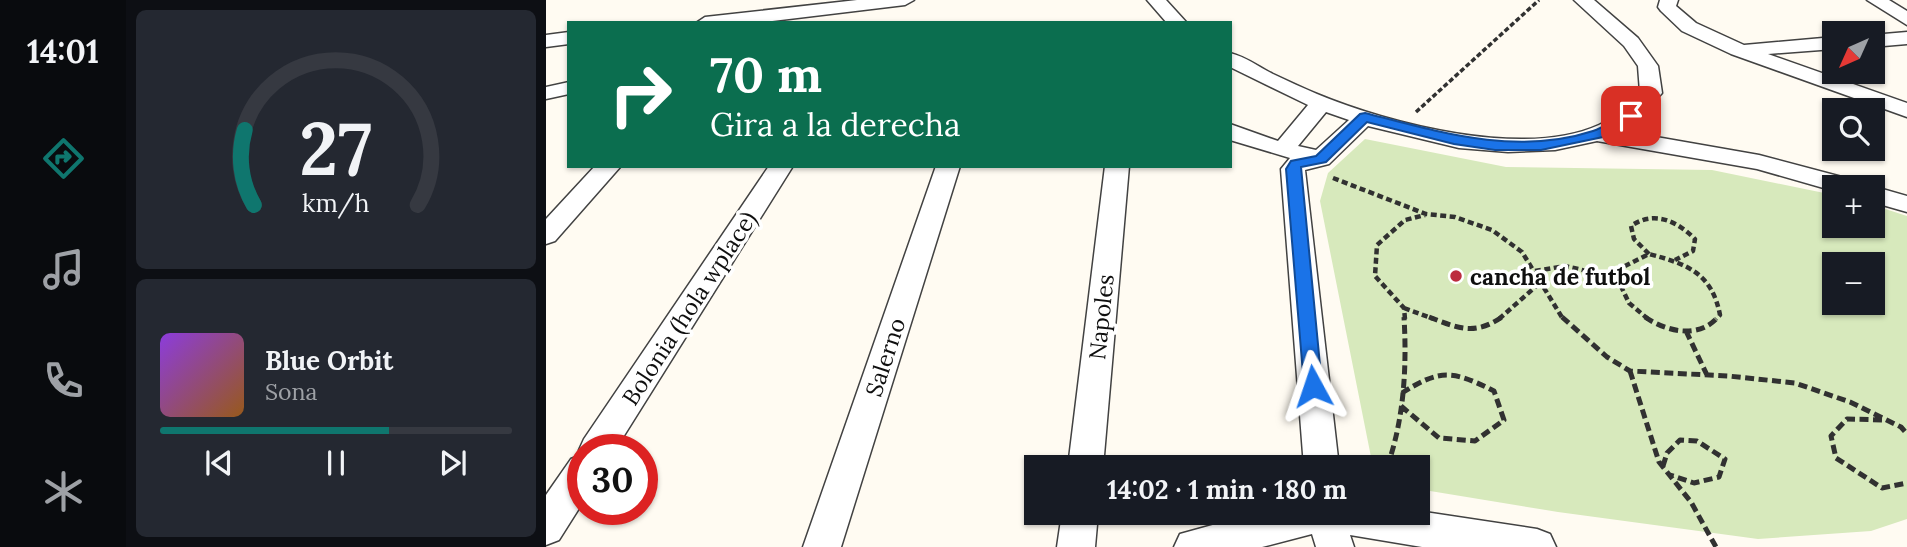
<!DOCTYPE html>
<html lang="es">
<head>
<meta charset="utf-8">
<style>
	body { margin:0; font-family:Lora,serif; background:#242831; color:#f1f3f6; height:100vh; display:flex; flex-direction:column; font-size:26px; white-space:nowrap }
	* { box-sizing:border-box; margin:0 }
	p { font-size:23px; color:#9ea1a6 }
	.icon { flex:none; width:38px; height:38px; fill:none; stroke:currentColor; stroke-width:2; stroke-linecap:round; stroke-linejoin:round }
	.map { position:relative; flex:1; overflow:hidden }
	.drawer { display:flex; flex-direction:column; gap:10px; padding:10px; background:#0d0f14; width:420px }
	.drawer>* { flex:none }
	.banner { position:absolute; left:21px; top:21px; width:665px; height:147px; border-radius:0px; box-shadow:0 2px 5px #0004; background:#0b6e4f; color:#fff; overflow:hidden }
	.needle { width:46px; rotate:225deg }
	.tools { position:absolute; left:1276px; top:21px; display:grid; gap:14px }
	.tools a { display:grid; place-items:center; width:63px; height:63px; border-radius:0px; background:#171b24; box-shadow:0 2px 5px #0004; font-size:35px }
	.speed { position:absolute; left:21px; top:434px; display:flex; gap:14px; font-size:35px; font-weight:700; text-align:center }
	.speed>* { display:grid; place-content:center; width:91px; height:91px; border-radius:50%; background:#171b24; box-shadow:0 2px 5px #0004; line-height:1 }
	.speed .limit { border:10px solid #d22; background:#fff; color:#111 }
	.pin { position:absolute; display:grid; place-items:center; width:60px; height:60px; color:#fff; margin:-30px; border-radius:14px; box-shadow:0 4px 10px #0006 }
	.me { position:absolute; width:77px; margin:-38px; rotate:355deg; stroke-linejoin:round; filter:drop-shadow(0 0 5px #0008) }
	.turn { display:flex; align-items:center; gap:24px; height:147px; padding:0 28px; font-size:32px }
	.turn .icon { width:91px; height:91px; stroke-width:2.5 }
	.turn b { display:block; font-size:49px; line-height:60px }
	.drawer .tile { flex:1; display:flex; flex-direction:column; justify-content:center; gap:10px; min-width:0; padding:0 24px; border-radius:10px; background:#242831 }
	.drawer .dial { align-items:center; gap:0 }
	.dial svg { height:182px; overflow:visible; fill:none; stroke:#363941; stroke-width:7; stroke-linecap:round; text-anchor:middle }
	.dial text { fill:#f1f3f6; stroke:none }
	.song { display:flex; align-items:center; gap:21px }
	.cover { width:84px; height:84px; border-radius:10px; background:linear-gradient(135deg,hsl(270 70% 55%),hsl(30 70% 35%)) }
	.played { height:7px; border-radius:4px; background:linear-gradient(90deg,#0f766e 65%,#363941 65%) }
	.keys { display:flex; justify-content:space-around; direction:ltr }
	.trip { position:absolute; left:478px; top:455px; width:406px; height:70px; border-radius:0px; background:#171b24; box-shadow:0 2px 5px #0004; font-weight:700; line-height:70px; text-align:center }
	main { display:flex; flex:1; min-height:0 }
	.dock { display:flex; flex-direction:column; width:126px; justify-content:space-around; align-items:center; background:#090b0e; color:#9ea1a6 }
	.dock .icon { width:49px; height:49px }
	.dock .selected { color:#0f766e }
	.dock b { font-size:32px; color:#f1f3f6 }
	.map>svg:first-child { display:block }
	.green { fill:#d7e9bc; fill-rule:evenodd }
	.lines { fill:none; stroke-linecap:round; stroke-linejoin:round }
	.minor-casing { stroke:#424242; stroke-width:3 }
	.path-far2 { stroke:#313131; stroke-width:3.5; stroke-dasharray:5 2.5; stroke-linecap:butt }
	.path-far1 { stroke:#313131; stroke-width:4.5; stroke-dasharray:6 3.5; stroke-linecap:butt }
	.path { stroke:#313131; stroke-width:5; stroke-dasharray:9 4.5; stroke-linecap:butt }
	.minor { fill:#fff; fill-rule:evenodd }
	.route { fill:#1a73e8; stroke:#114b97; stroke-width:2 }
	.poi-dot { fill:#bc2b3e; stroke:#fff; stroke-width:2.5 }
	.labels { text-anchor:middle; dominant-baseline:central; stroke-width:7; stroke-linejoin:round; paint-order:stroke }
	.poi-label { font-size:23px; font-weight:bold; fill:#0f0f0f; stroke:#fff; text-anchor:start }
	.street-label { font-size:23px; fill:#0f0f0f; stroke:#fff }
</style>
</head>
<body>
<main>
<nav class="dock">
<b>14:01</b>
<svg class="icon selected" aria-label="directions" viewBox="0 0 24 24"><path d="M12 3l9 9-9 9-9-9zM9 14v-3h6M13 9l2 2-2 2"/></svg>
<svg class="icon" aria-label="music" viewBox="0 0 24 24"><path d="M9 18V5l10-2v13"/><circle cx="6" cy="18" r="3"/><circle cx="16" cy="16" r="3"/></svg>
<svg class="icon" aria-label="phone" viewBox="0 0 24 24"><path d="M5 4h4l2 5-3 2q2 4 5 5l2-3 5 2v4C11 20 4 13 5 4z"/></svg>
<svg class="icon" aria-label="climate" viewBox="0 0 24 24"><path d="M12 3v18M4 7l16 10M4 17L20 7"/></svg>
</nav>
<section class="drawer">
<div class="tile dial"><svg viewBox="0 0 100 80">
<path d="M14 69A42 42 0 1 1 86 69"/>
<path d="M14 69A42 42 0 0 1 10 36" stroke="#0f766e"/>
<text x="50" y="56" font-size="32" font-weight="700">27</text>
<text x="50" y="72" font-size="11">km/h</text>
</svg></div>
<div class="tile">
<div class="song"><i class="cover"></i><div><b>Blue Orbit</b><p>Sona</p></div></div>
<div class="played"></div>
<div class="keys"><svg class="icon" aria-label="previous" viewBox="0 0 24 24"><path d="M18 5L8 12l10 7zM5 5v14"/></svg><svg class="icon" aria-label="pause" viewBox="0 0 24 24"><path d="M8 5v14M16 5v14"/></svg><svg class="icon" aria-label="next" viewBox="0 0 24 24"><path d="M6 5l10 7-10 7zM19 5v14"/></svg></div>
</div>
</section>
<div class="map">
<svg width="1361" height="547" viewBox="0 0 1361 547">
	<rect width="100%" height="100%" fill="#fffbf2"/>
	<path class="green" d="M819,139L960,167L1166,170L1288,195V226H1326L1327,205L1361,216V519L1325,531L1212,539L1012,512L872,489V467H827L774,201L782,173ZM1288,264H1326V303H1288Z"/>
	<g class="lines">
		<defs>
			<path id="minor" d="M311,0H368L359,5L210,23H150L159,17Z
				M601,0H620L641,23H621Z
				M1028,0H1048L1092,38L1112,66L1116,93L1095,116L1076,131L1213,155L1311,181L1314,187H1288V191L1211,169L1051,141L1009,150L962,152L913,148L822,126L783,164L759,170L793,467H758L735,169L744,158L684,140V124L732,141L762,105L684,67V53C700,57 713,67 727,74C742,81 757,88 771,94C843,124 978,159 1053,125C1069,118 1082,105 1094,92L1092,66L1078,46ZM780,112L803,120L770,150L752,146Z
				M1114,0H1132L1130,6L1150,23L1198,45L1288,37V49L1222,54L1361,103V117L1185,54L1136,31L1115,11L1112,7Z
				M1321,0H1343L1361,11V25Z
				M23,32V44L0,47V35Z
				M1361,32V44L1326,47V35Z
				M23,82V94L0,99V87Z
				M49,166H75L9,241L0,244V219Z
				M223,166H247L69,450H37V502L13,540L0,545V495L25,459L35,455L33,450L38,439Z
				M390,166H414L295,547H257Z
				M559,166H583L557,467H522Z
				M1326,186L1361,196V212L1326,202V187H1321Z
				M872,511L991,529L1004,534L1010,547H876L804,535L808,547H770L766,534L716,547H628L634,534L710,513H872Z
				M516,513H552L549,547H511Z"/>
		</defs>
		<use href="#minor" class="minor-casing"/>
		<path class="path-far2" d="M870,112L993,0"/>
		<path class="path-far1" d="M787,178L880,214L909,217L946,230L976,252L1017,319
			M1103,254L1088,239L1085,226C1108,210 1131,221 1149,239L1147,251L1129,260
			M989,271L1019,266L1071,278
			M858,308L888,319
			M859,319L858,308L829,276L831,245L859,220L879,215
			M953,319L996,281
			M1102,319L1083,303L1071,278L1079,266L1103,254C1141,264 1166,273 1174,315L1170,319"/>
		<path class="path" d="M883,317C912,328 928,336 956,317
			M1016,317L1061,357L1084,371L1182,376L1249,383L1304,402L1355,427L1361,434
			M1099,317C1121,332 1153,339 1172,317
			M1140,331L1161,375
			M1084,371L1113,462L1145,502L1170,547
			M855,406L893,438L929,441L958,420L948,391C908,371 895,368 856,393
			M1336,420L1301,419L1285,436L1290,458L1336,488L1361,483
			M1117,466L1121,453L1134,440L1151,441L1179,459L1173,477L1148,483L1124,475
			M841,467C858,420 861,367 858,317"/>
		<use href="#minor" class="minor"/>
	</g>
	<path class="route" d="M1085,112L1090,113V118L1057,137L995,150H949L908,144L821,122L780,162L755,167L776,386L773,391L767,393L761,391L758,386L740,169L745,161L770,156L814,114L819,113C893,132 970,156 1047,131C1060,127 1071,116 1085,112Z"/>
	<circle class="poi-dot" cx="910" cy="276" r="7"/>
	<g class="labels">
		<g class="poi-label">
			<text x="924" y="276">cancha de futbol</text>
		</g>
		<g class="street-label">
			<text transform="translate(143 308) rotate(-57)">Bolonia (hola wplace)</text>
			<text transform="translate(555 317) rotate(-84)">Napoles</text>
			<text transform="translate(339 357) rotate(-72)">Salerno</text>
		</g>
	</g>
</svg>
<div class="tools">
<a><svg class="needle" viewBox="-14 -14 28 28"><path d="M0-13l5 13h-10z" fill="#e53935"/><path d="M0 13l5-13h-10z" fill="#9ea1a6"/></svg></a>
<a><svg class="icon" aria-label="search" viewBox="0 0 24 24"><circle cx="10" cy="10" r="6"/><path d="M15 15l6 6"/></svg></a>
<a>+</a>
<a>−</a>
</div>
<div class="speed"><div class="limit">30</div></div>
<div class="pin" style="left:1085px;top:116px;background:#d93025"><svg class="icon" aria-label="arrive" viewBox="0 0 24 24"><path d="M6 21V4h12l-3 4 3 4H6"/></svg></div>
<svg class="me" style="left:767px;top:386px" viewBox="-20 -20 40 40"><path d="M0-17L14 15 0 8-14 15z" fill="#1a73e8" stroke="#fff" stroke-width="4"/></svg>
<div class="trip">14:02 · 1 min · 180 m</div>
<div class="banner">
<div class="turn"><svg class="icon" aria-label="right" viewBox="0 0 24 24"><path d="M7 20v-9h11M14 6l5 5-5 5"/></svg><div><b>70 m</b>Gira a la derecha</div></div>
</div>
</div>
</main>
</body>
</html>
